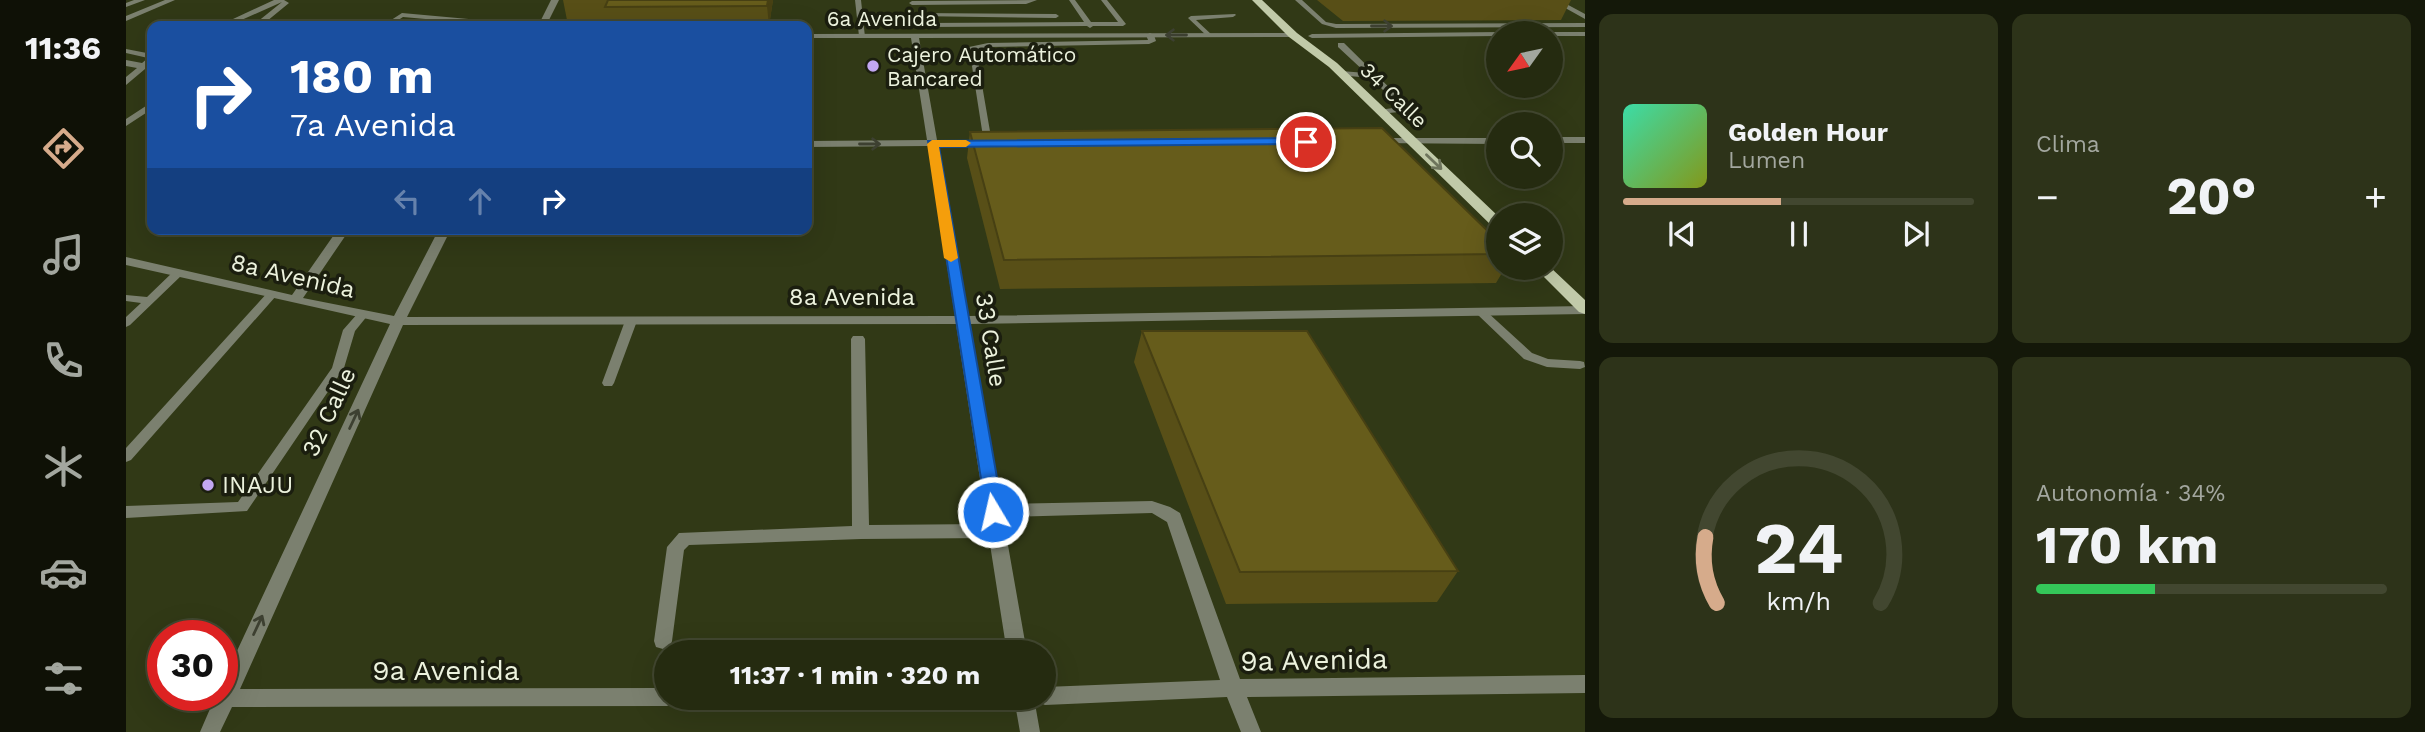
<!DOCTYPE html>
<html lang="es">
<head>
<meta charset="utf-8">
<style>
	body { margin:0; font-family:"Work Sans",sans-serif; background:#2d3319; color:#f1f3f6; height:100vh; display:flex; flex-direction:column; font-size:26px; white-space:nowrap }
	* { box-sizing:border-box; margin:0 }
	p { font-size:23px; color:#a3a79f }
	.icon { flex:none; width:38px; height:38px; fill:none; stroke:currentColor; stroke-width:2; stroke-linecap:round; stroke-linejoin:round }
	.map { position:relative; flex:1; overflow:hidden }
	.drawer { display:flex; flex-direction:column; gap:14px; padding:14px; background:#141809; width:840px }
	.drawer>* { flex:none }
	.banner { position:absolute; left:21px; top:21px; width:665px; height:214px; border-radius:14px; box-shadow:0 7px 28px #0002,0 0 0 2px #424730; background:#1a4fa0; color:#fff; overflow:hidden }
	.needle { width:46px; rotate:237deg }
	.controls { position:absolute; left:1360px; top:21px; display:grid; gap:14px }
	.controls a { display:grid; place-items:center; width:77px; height:77px; border-radius:50%; background:#252b10; box-shadow:0 7px 28px #0002,0 0 0 2px #424730; font-size:35px }
	.speed { position:absolute; left:21px; top:620px; display:flex; gap:14px; font-size:35px; font-weight:700; text-align:center }
	.speed>* { display:grid; place-content:center; width:91px; height:91px; border-radius:50%; background:#252b10; box-shadow:0 7px 28px #0002,0 0 0 2px #424730; line-height:1 }
	.speed .limit { border:10px solid #d22; background:#fff; color:#111 }
	.pin { position:absolute; display:grid; place-items:center; width:60px; height:60px; color:#fff; margin:-30px; border:4px solid #fff; border-radius:50%; box-shadow:0 2px 7px #0007 }
	.me { position:absolute; width:77px; margin:-38px; rotate:351deg; stroke-linejoin:round; filter:drop-shadow(0 0 5px #0008) }
	.turn { display:flex; align-items:center; gap:24px; height:147px; padding:0 28px; font-size:32px }
	.turn .icon { width:91px; height:91px; stroke-width:2.5 }
	.turn b { display:block; font-size:49px; line-height:60px }
	.lanes { display:flex; align-items:center; height:66px; padding:0 28px; background:#0003; justify-content:center; gap:35px; direction:ltr }
	.lanes .off { opacity:.35 }
	.big { font-size:52px; font-weight:700; line-height:1.1 }
	.drawer .widget { flex:1; display:flex; flex-direction:column; justify-content:center; gap:10px; min-width:0; padding:0 24px; border-radius:14px; background:#2d3319 }
	.drawer .dial { align-items:center; gap:0 }
	.dial svg { height:182px; overflow:visible; fill:none; stroke:#424730; stroke-width:7; stroke-linecap:round; text-anchor:middle }
	.dial text { fill:#f1f3f6; stroke:none }
	.song { display:flex; align-items:center; gap:21px }
	.cover { width:84px; height:84px; border-radius:10px; background:linear-gradient(135deg,hsl(160 70% 55%),hsl(70 70% 35%)) }
	.played { height:7px; border-radius:4px; background:linear-gradient(90deg,#d6ab8b 45%,#424730 45%) }
	.keys { display:flex; justify-content:space-around; direction:ltr }
	.heat { display:flex; justify-content:space-between; align-items:center; font-size:38px; direction:ltr }
	.charge { height:10px; border-radius:5px; background:linear-gradient(90deg,#34c759 34%,#424730 0) }
	.drawer .tiles { flex:1; display:grid; gap:14px; grid-template-columns:repeat(2,1fr) }
	.trip { position:absolute; left:528px; top:640px; width:402px; height:70px; border-radius:35px; background:#252b10; box-shadow:0 7px 28px #0002,0 0 0 2px #424730; font-weight:700; line-height:70px; text-align:center }
	main { display:flex; flex:1; min-height:0 }
	.tab-bar { display:flex; flex-direction:column; width:126px; justify-content:space-around; align-items:center; background:#0f1106; color:#a3a79f }
	.tab-bar .icon { width:49px; height:49px }
	.tab-bar .current { color:#d6ab8b }
	.tab-bar b { font-size:32px; color:#f1f3f6 }
	.map>svg:first-child { display:block }
	.lines { fill:none; stroke-linecap:round; stroke-linejoin:round }
	.service { fill:#7b806f; fill-rule:evenodd }
	.minor { fill:#7b806f; fill-rule:evenodd }
	.primary { fill:#c1caa9; fill-rule:evenodd }
	.wall { fill:#584f17 }
	.shaded-wall { fill:#474013 }
	.building { fill:#665c1b; stroke:#474013; stroke-width:2 }
	.oneway { stroke:#3d4031 }
	.oneway2 { stroke:#6e745c }
	.route { fill:#1a73e8; stroke:#114b97; stroke-width:2 }
	.slow { fill:#f59e0b }
	.poi-dot { fill:#c2a7f2; stroke:#1b1e0f; stroke-width:2.5 }
	.labels { text-anchor:middle; dominant-baseline:central; stroke-width:7; stroke-linejoin:round; paint-order:stroke }
	.far-street-label { font-size:21px; fill:#ecf2dd; stroke:#1b1e0f }
	.far-poi-label { font-size:21px; fill:#ecf2dd; stroke:#1b1e0f; text-anchor:start }
	.street-label { font-size:24px; fill:#ecf2dd; stroke:#1b1e0f }
	.poi-label { font-size:24px; fill:#ecf2dd; stroke:#1b1e0f; text-anchor:start }
	.near-street-label { font-size:28px; fill:#ecf2dd; stroke:#1b1e0f }
</style>
</head>
<body>
<main>
<nav class="tab-bar">
<b>11:36</b>
<svg class="icon current" aria-label="directions" viewBox="0 0 24 24"><path d="M12 3l9 9-9 9-9-9zM9 14v-3h6M13 9l2 2-2 2"/></svg>
<svg class="icon" aria-label="music" viewBox="0 0 24 24"><path d="M9 18V5l10-2v13"/><circle cx="6" cy="18" r="3"/><circle cx="16" cy="16" r="3"/></svg>
<svg class="icon" aria-label="phone" viewBox="0 0 24 24"><path d="M5 4h4l2 5-3 2q2 4 5 5l2-3 5 2v4C11 20 4 13 5 4z"/></svg>
<svg class="icon" aria-label="climate" viewBox="0 0 24 24"><path d="M12 3v18M4 7l16 10M4 17L20 7"/></svg>
<svg class="icon" aria-label="car" viewBox="0 0 24 24"><path d="M5 17H2v-5l4-1 3-4h7l3 4 3 1v5h-3M9 17h6M6 11h13"/><circle cx="7" cy="17" r="2"/><circle cx="17" cy="17" r="2"/></svg>
<svg class="icon" aria-label="filters" viewBox="0 0 24 24"><path d="M4 7h16M4 17h16"/><circle cx="9" cy="7" r="2"/><circle cx="15" cy="17" r="2"/></svg>
</nav>
<div class="map">
<svg width="1459" height="732" viewBox="0 0 1459 732">
	<rect width="100%" height="100%" fill="#313916"/>
	<g class="lines">
		<path class="service" d="M729,0H735L739,37L733,36Z
			M911,0L900,4L786,5L783,3L786,1Z
			M943,0H949L965,22H992L975,0H981L1000,24L997,26H967L964,28L961,26L799,27L796,25L799,23L958,22Z
			M1169,0H1176L1200,22L1210,24L1459,23V27L1210,28L1196,24Z
			M1425,0H1433L1459,14V19Z
			M276,13L398,24L401,26H378L277,17L263,26H256Z
			M790,13L930,14L933,16L930,18L788,16V14Z
			M1109,14L1110,15L1107,17L1070,20L1086,35L1082,37L1062,18L1065,16Z
			M1024,33L1028,35L1030,41L1023,44L862,47L850,50L866,143L862,146L858,143L843,47L862,43L1022,40L1020,35Z
			M1212,43H1218L1283,107V111L1253,114V110L1274,107L1245,78L1212,75L1211,73L1215,71L1240,73L1212,47Z
			M52,270L56,271L57,273L56,275L4,325L0,327V317L15,303L0,301V295L21,297L48,271Z
			M146,291L150,292L152,294L150,296L5,460L0,462V448L142,292Z
			M1356,310L1360,311L1406,353L1422,359L1454,361L1458,362L1459,367L1454,369L1421,367L1398,359L1352,315L1350,313Z
			M236,312L242,315L229,331L218,368L121,511L0,518V506L112,502L206,368L217,330L232,313Z
			M505,318L511,321L488,383L486,386H478L476,383L499,321Z"/>
		<path class="minor" d="M8,0H19L0,7V3Z
			M39,0H49L0,21V16Z
			M148,0H158L163,3L135,26H126L156,2L102,26H92Z
			M425,0H433L420,26H412Z
			M1375,32L1372,33V36L1186,38L1182,36L1186,34Z
			M1424,32H1459V36H1424V33H1421Z
			M1170,33L1171,35L1167,37L793,38L811,140H861L866,143L861,146H812L842,316L1459,306V314L843,324L875,504L1026,501L1044,507L1054,513L1114,679L1459,675V693L1121,697L1135,732H1115L1101,697L919,705L912,702L910,698H919V687L1094,680L1041,522L1026,513L877,517L901,653H881L863,538L735,539L563,545L558,550L546,641L544,647L537,649L530,647L528,641L541,547L553,533L726,526L725,339L727,336H737L739,339L743,525L861,524L830,324L277,325L114,689L541,688V698H550L548,703L541,706L106,707L94,732H74L90,695H96V683L264,324L0,265V257L166,295L212,229H224L177,298L268,316L313,229H325L281,317L829,316L802,146L681,147V141L801,140L785,38H681V34Z
			M0,49L26,54L24,65H26V71L19,69L0,85V77L11,68L0,66V60L16,63L22,58L0,53Z
			M26,102V109L0,126V119Z
			M1424,137H1459V143H1424Z
			M1253,138H1372V144L1249,143V139Z
			M888,698H908L914,732H894Z"/>
		<path class="primary" d="M1126,0H1136L1171,33L1211,63L1372,216V228L1367,227L1203,67L1163,37Z
			M1424,267L1459,300V314L1453,312L1409,268Z"/>
	</g>
	<path class="wall" d="M437,0H647L643,26H482L481,20H441Z
		M1191,0H1445L1435,20L1217,21Z
		M844,132L1372,241V268H1379L1370,283L874,289L841,158Z
		M1016,331L1332,571L1311,602L1100,604L1008,362Z"/>
	<path class="shaded-wall" d="M642,0H647L643,26L641,6Z"/>
	<path class="building" d="M482,0H642L641,6L479,7Z
		M1256,128L1372,241V254L878,260L844,132Z
		M1016,331H1181L1332,571L1114,572Z"/>
	<defs><path id="oneway-shaft" d="M-6 0H5M1.5-3L5.5 0L1.5 3" fill="none" stroke-width="1.6" stroke-linecap="round" stroke-linejoin="round" transform="scale(1.75)"/></defs>
	<g class="oneway">
		<use href="#oneway-shaft" transform="translate(1256 26)"/>
		<use href="#oneway-shaft" transform="translate(1050 35) rotate(180)"/>
		<use href="#oneway-shaft" transform="translate(744 144)"/>
		<use href="#oneway-shaft" transform="translate(228 419) rotate(-65)"/>
		<use href="#oneway-shaft" transform="translate(132 625) rotate(-65)"/>
	</g>
	<use class="oneway2" href="#oneway-shaft" transform="translate(1308 162) rotate(44)"/>
	<path class="route" d="M1180,138L1184,139V144L813,147L877,512L874,517L867,519L861,517L802,141Z"/>
	<path class="slow" d="M806,140H840L845,143L840,147H813L832,258L825,262L818,258L801,144Z"/>
	<g class="poi-dot">
		<circle cx="747" cy="66" r="7"/>
		<circle cx="82" cy="485" r="7"/>
	</g>
	<g class="labels">
		<g class="far-street-label">
			<text x="756" y="18">6a Avenida</text>
			<text transform="translate(1268 95) rotate(44)">34 Calle</text>
		</g>
		<g class="far-poi-label">
			<text x="761" y="54">Cajero Automático<tspan x="761" dy="24">Bancared</tspan></text>
		</g>
		<g class="street-label">
			<text transform="translate(167 276) rotate(13)">8a Avenida</text>
			<text x="726" y="297">8a Avenida</text>
			<text transform="translate(865 340) rotate(81)">33 Calle</text>
			<text transform="translate(203 412) rotate(-65)">32 Calle</text>
		</g>
		<g class="poi-label">
			<text x="96" y="485">INAJU</text>
		</g>
		<g class="near-street-label">
			<text transform="translate(1188 660) rotate(-1)">9a Avenida</text>
			<text x="320" y="670">9a Avenida</text>
		</g>
	</g>
</svg>
<div class="controls">
<a><svg class="needle" viewBox="-14 -14 28 28"><path d="M0-13l5 13h-10z" fill="#e53935"/><path d="M0 13l5-13h-10z" fill="#a3a79f"/></svg></a>
<a><svg class="icon" aria-label="search" viewBox="0 0 24 24"><circle cx="10" cy="10" r="6"/><path d="M15 15l6 6"/></svg></a>
<a><svg class="icon" aria-label="layers" viewBox="0 0 24 24"><path d="M12 4l9 5-9 5-9-5zM3 14l9 5 9-5"/></svg></a>
</div>
<div class="speed"><div class="limit">30</div></div>
<div class="pin" style="left:1180px;top:142px;background:#d93025"><svg class="icon" aria-label="arrive" viewBox="0 0 24 24"><path d="M6 21V4h12l-3 4 3 4H6"/></svg></div>
<svg class="me" style="left:867px;top:512px" viewBox="-20 -20 40 40"><circle r="17" fill="#1a73e8" stroke="#fff" stroke-width="3"/><path d="M0-11L8 9 0 5-8 9z" fill="#fff"/></svg>
<div class="trip">11:37 · 1 min · 320 m</div>
<div class="banner">
<div class="turn"><svg class="icon" aria-label="right" viewBox="0 0 24 24"><path d="M7 20v-9h11M14 6l5 5-5 5"/></svg><div><b>180 m</b>7a Avenida</div></div>
<div class="lanes"><svg class="icon off" aria-label="left" viewBox="0 0 24 24"><path d="M17 20v-9H6M10 6l-5 5 5 5"/></svg><svg class="icon off" aria-label="ahead" viewBox="0 0 24 24"><path d="M12 20V5M6 11l6-6 6 6"/></svg><svg class="icon" aria-label="right" viewBox="0 0 24 24"><path d="M7 20v-9h11M14 6l5 5-5 5"/></svg></div>
</div>
</div>
<section class="drawer">
<div class="tiles">
<div class="widget">
<div class="song"><i class="cover"></i><div><b>Golden Hour</b><p>Lumen</p></div></div>
<div class="played"></div>
<div class="keys"><svg class="icon" aria-label="previous" viewBox="0 0 24 24"><path d="M18 5L8 12l10 7zM5 5v14"/></svg><svg class="icon" aria-label="pause" viewBox="0 0 24 24"><path d="M8 5v14M16 5v14"/></svg><svg class="icon" aria-label="next" viewBox="0 0 24 24"><path d="M6 5l10 7-10 7zM19 5v14"/></svg></div>
</div>
<div class="widget"><p>Clima</p>
<div class="heat"><a>−</a><b class="big">20°</b><a>+</a></div>
</div>
<div class="widget dial"><svg viewBox="0 0 100 80">
<path d="M14 69A42 42 0 1 1 86 69"/>
<path d="M14 69A42 42 0 0 1 9 40" stroke="#d6ab8b"/>
<text x="50" y="56" font-size="32" font-weight="700">24</text>
<text x="50" y="72" font-size="11">km/h</text>
</svg></div>
<div class="widget"><p>Autonomía · 34%</p><b class="big">170 km</b><div class="charge"></div></div>
</div>
</section>
</main>
</body>
</html>
